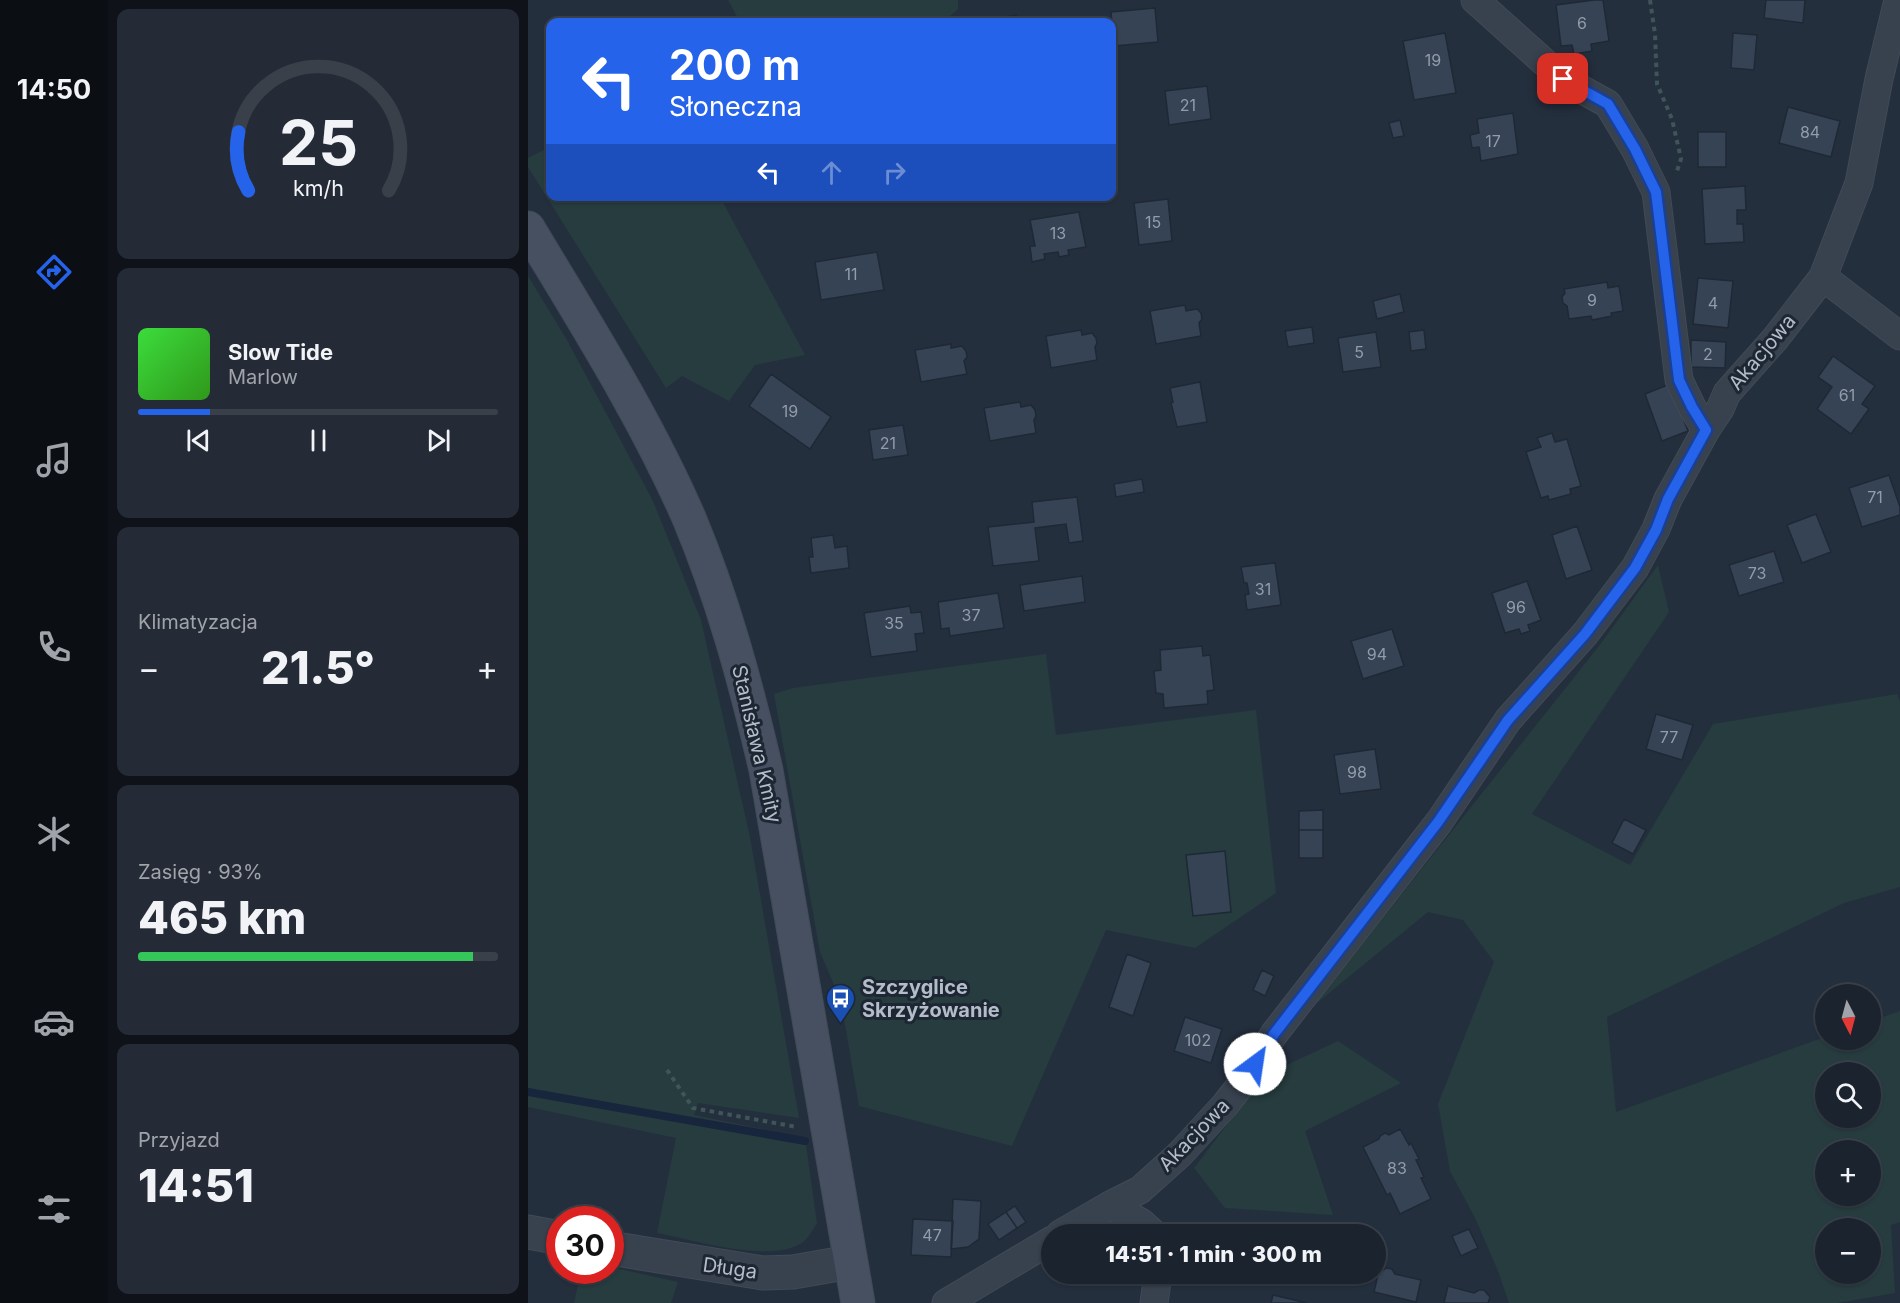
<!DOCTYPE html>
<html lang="pl">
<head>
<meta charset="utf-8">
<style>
	body { margin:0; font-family:Inter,sans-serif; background:#242b36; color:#f1f3f6; height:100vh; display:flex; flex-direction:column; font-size:22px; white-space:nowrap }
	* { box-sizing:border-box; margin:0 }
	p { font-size:20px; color:#a0a4aa }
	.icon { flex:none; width:33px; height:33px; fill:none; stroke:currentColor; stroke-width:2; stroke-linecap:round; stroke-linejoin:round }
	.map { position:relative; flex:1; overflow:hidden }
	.panel { display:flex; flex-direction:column; gap:9px; padding:9px; background:#0f1319; width:420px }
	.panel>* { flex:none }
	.top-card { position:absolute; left:18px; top:18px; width:570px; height:183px; border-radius:12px; box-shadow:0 2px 4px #0004,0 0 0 2px #39404a; background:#2563eb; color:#fff; overflow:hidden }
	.needle { width:39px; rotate:174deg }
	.tools { position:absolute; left:1287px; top:984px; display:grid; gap:12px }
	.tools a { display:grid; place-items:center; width:66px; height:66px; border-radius:50%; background:#1b232e; box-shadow:0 2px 4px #0004,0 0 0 2px #39404a; font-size:30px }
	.speed { position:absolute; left:18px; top:1206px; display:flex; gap:12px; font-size:30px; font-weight:700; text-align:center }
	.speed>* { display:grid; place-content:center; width:78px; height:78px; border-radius:50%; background:#1b232e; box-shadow:0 2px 4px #0004,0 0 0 2px #39404a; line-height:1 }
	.speed .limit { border:9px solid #d22; background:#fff; color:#111 }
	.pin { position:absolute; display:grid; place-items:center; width:51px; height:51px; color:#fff; margin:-26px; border-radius:12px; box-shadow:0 3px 9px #0006 }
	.me { position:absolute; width:66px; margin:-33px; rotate:31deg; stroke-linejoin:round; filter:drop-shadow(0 0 4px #0008) }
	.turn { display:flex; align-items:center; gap:21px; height:126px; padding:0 24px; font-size:27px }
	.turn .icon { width:78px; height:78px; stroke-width:2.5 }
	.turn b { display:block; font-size:42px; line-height:51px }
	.lanes { display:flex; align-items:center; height:57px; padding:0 24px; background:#0003; justify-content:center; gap:30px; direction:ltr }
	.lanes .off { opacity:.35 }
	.big { font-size:45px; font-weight:800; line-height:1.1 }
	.panel .card { flex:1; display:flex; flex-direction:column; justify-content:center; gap:9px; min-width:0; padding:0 21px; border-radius:12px; background:#242b36 }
	.panel .dial { align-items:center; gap:0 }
	.dial svg { height:156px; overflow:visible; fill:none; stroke:#39404a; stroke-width:7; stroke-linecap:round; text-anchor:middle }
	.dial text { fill:#f1f3f6; stroke:none }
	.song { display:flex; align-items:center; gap:18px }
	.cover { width:72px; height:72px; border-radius:9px; background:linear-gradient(135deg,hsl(120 70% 55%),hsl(110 70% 35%)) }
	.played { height:6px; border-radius:3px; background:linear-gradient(90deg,#2563eb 20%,#39404a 20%) }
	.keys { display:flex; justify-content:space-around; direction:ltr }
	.heat { display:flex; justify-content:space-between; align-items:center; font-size:33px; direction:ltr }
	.charge { height:9px; border-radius:4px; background:linear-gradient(90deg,#34c759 93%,#39404a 0) }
	.trip { position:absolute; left:513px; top:1224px; width:345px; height:60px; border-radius:30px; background:#1b232e; box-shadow:0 2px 4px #0004,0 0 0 2px #39404a; font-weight:800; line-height:60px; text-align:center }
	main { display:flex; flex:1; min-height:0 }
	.dock { display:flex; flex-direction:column; width:108px; justify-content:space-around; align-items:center; background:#0b0e12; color:#a0a4aa }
	.dock .icon { width:42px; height:42px }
	.dock .selected { color:#2563eb }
	.dock b { font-size:27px; color:#f1f3f6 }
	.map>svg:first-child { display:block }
	.green { fill:#263c3f; fill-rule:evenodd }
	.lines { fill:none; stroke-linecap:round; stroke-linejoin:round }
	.stream { stroke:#17263c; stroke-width:8 }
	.building { fill:#364354; stroke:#1f2835; stroke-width:1.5 }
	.minor-casing { stroke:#414a57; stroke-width:29 }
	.tertiary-casing { stroke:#414a57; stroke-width:35 }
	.secondary-casing { stroke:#414a57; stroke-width:35 }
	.path { stroke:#3f5557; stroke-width:4; stroke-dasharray:4.5 4.5; stroke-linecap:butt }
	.minor { stroke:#38414e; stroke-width:27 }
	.tertiary { stroke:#38414e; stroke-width:33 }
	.secondary { stroke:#465061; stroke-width:33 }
	.route-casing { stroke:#184099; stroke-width:15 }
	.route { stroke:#2563eb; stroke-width:10 }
	.labels { text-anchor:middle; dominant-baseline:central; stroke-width:6; stroke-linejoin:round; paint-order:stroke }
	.number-label { font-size:16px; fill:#929caa }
	.street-label { font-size:20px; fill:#b4bcc9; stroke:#1d2633 }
	.poi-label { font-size:20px; font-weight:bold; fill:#b4bcc9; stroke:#1d2633; text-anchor:start }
</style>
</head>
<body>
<main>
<nav class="dock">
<b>14:50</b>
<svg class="icon selected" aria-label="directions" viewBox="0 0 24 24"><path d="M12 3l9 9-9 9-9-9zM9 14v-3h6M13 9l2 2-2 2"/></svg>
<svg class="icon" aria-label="music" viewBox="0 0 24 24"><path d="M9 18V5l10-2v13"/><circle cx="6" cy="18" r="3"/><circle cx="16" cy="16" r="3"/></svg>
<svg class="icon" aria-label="phone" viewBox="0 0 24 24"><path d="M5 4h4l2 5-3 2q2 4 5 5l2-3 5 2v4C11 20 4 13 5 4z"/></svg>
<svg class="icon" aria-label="climate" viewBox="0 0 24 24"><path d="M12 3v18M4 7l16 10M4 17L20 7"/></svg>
<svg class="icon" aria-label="car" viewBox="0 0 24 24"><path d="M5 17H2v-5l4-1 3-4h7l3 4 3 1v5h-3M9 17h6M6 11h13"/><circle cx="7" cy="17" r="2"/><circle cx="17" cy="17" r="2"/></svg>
<svg class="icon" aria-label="filters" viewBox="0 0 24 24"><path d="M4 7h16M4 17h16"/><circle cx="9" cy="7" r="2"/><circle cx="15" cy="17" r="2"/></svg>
</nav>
<section class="panel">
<div class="card dial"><svg viewBox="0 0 100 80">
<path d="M14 69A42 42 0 1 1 86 69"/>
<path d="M14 69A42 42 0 0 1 9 39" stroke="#2563eb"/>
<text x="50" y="56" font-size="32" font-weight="700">25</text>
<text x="50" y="72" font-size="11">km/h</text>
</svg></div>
<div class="card">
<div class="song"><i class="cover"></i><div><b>Slow Tide</b><p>Marlow</p></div></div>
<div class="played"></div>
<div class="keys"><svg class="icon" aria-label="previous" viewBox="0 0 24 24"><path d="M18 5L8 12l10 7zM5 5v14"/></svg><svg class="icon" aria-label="pause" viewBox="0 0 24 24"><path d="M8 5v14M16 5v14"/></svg><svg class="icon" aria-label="next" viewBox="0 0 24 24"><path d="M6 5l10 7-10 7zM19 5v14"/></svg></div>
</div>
<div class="card"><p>Klimatyzacja</p>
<div class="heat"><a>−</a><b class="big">21.5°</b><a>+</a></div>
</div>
<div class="card"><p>Zasięg · 93%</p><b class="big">465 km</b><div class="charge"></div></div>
<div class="card"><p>Przyjazd</p><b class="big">14:51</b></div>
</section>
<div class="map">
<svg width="1372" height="1303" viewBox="0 0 1372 1303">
	<rect width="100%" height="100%" fill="#242f3e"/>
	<path class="green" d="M200,0H430V9L415,22H212Z
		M22,147V196L192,197L277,355L227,365L201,401L154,376L138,388L0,167V158Z
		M0,276L39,340L125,501L173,620L222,837L271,1118L170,1103L166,1115L277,1138L289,1223C285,1229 279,1241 272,1244C238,1263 166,1240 129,1233L148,1138L0,1107Z
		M1130,565L1141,612L1004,814L1102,865L1185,724L1369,694L1372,702V887L1316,903L1079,1017L1088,1112L1297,1037L1298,1040H1342L1343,1021L1372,1011V1222L1363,1225L1367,1293L1310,1303H981L970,1271L948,1220L922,1171L910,1104L966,962L935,920L900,912L784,1007L1071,646ZM1298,1072H1342V1118H1298ZM1298,1150H1342V1196H1298ZM1298,1228H1342V1274H1298Z
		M518,654L528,735L728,710L748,893L667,948L578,930L484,1146L331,1106L313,1001L292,952L246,694L265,688Z
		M810,1041L873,1083L777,1131L805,1215L697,1208L666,1168L737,1075Z
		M83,1267L150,1282L143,1303H46L53,1271L82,1270Z"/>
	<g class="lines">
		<path class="stream" d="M0,1092L277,1141"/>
	</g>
	<path class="building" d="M1066,0H1075L1081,41L1063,44L1064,51L1046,54L1044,45L1033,46L1028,5Z
		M1238,0H1277L1275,23L1236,18Z
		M627,8L630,42L586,46L583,12Z
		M488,15L490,22H456Z
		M917,33L928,93L886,100L875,41Z
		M1205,33L1229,35L1226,70L1203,68Z
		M679,86L683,119L641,125L637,91Z
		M1260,107L1312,121L1303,157L1251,143Z
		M985,113L990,154L953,161L951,147L944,148L942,135L951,133L949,119Z
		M872,120L876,136L865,138L861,123Z
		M1170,132H1198V167H1170Z
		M1217,186L1218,210H1209V224H1215L1216,242L1177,244L1174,189Z
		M640,199L644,241L611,245L606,203Z
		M551,212L558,247L540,250L541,255L531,257L530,252L516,254L517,259L504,262L502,246H507L502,220Z
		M349,252L356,290L293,300L287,262Z
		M1170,278L1205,281L1200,328L1165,324Z
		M1079,282L1080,288L1091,286L1095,311L1083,313L1084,316L1064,320L1063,316L1041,319L1039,306L1035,303L1034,297L1037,293L1036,289Z
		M872,294L876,312L849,319L845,301Z
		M657,305L658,311L669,309L673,313L674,319L671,323L673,336L628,344L622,311Z
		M784,327L786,343L760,347L757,331Z
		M553,330L554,335L564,333L568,338L569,343L567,347L569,360L523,368L518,336Z
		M896,330L898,349L883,351L881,332Z
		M848,332L853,367L815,372L810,338Z
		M1163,340L1198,342L1197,368L1163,367Z
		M423,344V348L434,346L438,351L439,357L436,361L439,374L393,382L387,350Z
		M1305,356L1347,386L1334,404L1341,409L1323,434L1289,409L1304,387L1290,377Z
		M243,374L303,417L282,449L221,406Z
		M672,382L679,422L649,427L643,403L645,402L642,388Z
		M1142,384L1160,431L1134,441L1117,394Z
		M492,402L493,407L503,405L507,410L508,416L506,420L508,433L462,441L456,408Z
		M375,425L380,455L345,460L341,430Z
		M1024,433L1027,442L1039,439L1053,486L1042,489L1043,494L1021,500L1020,496L1013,498L998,452L1013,447L1009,438Z
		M1361,475L1372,507V515L1334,527L1321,488Z
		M614,479L616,492L588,497L586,484Z
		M549,497L555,541L541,543L538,524L507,528L511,561L465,566L460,527L506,522L504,502Z
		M1288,514L1303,552L1274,563L1259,525Z
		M1049,526L1064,570L1038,579L1024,535Z
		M305,535L307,548L319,546L321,568L283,573L281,557H285L283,538Z
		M1246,551L1256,582L1211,596L1201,565Z
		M747,563L753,605L719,610L717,595L721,594L719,583H716L713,567Z
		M554,576L557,602L496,611L492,585Z
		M999,581L1013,620L1000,625L1002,631L993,634L991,629L977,633L964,593Z
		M470,593L476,628L422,636L421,628L413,629L410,602Z
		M382,606L383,613L393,612L396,633L387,634L389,651L343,657L336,613Z
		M864,629L876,666L835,679L823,641Z
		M674,646L675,656L682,655L686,690L679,691L680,704L636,708L635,694L628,693L626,671L633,670L632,650Z
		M1128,714L1165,725L1154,760L1118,749Z
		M847,749L853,789L812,794L806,755Z
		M795,810V830H771V811Z
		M1096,819L1118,830L1105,854L1084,843Z
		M771,830H795V858H771Z
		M697,851L703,912L665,916L658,855Z
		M599,954L623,963L605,1016L581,1007Z
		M734,970L746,976L737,996L725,990Z
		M657,1017L694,1029L683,1063L646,1051Z
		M872,1129L881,1145L883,1143L891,1159L888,1160L896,1177L893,1178L903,1199L872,1214L862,1193L859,1195L835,1147L851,1139L852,1136L857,1133L861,1135Z
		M425,1199L453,1201L451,1239L440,1247L423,1249Z
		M487,1206L498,1222L489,1228L478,1212Z
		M478,1212L489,1228L471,1240L460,1224Z
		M385,1219L425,1221L423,1257L383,1255Z
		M725,1223L754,1231L753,1234H722Z
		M941,1229L950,1248L933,1256L924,1236Z
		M858,1268L864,1269L867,1274L893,1280L888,1302L846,1292L851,1270L854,1271Z
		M920,1286L946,1293L951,1290H956L962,1297L960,1303H916Z
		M745,1295L779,1303H743Z"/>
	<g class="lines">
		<defs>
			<path id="minor" d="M947,0L1035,79L1080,104L1107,149L1128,192L1151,380L1164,407L1178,430
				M1295,277L1372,336
				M582,1205L614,1223L626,1234
				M532,1234L582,1205L612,1190L652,1154L697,1105L718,1078L746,1034L911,822L980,720L1057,634L1107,568L1128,529L1140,499L1178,430L1192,409L1199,393L1247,339L1295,277L1331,183L1351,79L1370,0
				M418,1303L524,1240
				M626,1303L630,1274"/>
			<path id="tertiary" d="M0,1232L32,1238
				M82,1248L235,1273L265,1272L322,1262"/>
			<path id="secondary" d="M0,228C57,323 117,417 161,518C195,599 218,684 238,770L330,1303"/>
		</defs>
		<use href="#minor" class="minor-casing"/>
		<use href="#tertiary" class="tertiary-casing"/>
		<use href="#secondary" class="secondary-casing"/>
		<path class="path" d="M1122,0L1127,34L1129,84L1144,119L1153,159L1149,171L1146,172
			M139,1070L165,1108L269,1127"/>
		<use href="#minor" class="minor"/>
		<use href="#tertiary" class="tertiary"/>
		<use href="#secondary" class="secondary"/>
	</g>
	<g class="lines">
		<defs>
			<path id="route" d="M727,1064L746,1034L910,822L980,720L1057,634L1107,568L1128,530L1140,499L1178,430L1164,407L1151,380L1128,192L1107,149L1080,104L1035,79"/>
		</defs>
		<use href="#route" class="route-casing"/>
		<use href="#route" class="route"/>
	</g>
	<defs>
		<symbol id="bus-pin" viewBox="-11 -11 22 30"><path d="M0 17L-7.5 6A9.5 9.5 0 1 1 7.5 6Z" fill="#1a4fb4" stroke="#1d2633"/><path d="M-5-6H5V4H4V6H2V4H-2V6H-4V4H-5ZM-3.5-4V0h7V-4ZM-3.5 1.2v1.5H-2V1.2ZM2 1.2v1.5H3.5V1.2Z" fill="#fff"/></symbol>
	</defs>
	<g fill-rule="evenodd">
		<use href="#bus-pin" x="296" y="982" width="33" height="45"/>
	</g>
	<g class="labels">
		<g class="number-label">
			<text x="1054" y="23">6</text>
			<text x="905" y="60">19</text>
			<text x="660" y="105">21</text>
			<text x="1282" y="132">84</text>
			<text x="965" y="141">17</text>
			<text x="625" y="222">15</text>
			<text x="530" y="233">13</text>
			<text x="323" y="274">11</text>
			<text x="1064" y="300">9</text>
			<text x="1185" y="303">4</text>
			<text x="831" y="352">5</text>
			<text x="1180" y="354">2</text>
			<text x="1319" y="395">61</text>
			<text x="262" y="411">19</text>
			<text x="360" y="443">21</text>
			<text x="1347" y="497">71</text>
			<text x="1229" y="573">73</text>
			<text x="735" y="589">31</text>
			<text x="988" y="607">96</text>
			<text x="443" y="615">37</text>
			<text x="366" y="623">35</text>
			<text x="849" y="654">94</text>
			<text x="1141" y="737">77</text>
			<text x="829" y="772">98</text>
			<text x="670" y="1040">102</text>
			<text x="869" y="1168">83</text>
			<text x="404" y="1235">47</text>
		</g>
		<g class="street-label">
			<text transform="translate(1234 352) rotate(-50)">Akacjowa</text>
			<text transform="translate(229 744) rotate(77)">Stanisława Kmity</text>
			<text transform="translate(666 1135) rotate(-46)">Akacjowa</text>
			<text transform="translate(202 1268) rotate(8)">Długa</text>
		</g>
		<g class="poi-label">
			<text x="334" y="987">Szczyglice<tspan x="334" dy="23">Skrzyżowanie</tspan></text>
		</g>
	</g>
</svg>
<div class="tools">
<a><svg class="needle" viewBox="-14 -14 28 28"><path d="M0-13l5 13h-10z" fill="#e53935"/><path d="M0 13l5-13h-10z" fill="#a0a4aa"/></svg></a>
<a><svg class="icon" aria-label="search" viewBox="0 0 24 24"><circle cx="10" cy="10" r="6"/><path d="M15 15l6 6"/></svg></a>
<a>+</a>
<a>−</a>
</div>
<div class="speed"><div class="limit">30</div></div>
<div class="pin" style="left:1035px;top:79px;background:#d93025"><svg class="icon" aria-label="arrive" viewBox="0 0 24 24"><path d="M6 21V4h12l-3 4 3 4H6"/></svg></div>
<svg class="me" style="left:727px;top:1064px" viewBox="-20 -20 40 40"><circle r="19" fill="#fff"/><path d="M0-13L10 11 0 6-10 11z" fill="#2563eb"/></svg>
<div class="trip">14:51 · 1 min · 300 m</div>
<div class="top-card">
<div class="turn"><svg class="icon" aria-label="left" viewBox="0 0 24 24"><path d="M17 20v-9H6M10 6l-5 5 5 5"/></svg><div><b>200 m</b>Słoneczna</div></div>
<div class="lanes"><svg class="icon" aria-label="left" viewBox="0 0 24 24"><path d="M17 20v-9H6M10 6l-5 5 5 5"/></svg><svg class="icon off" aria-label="ahead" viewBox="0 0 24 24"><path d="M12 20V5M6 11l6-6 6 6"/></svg><svg class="icon off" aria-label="right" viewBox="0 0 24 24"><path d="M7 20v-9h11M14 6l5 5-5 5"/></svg></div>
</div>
</div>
</main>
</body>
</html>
